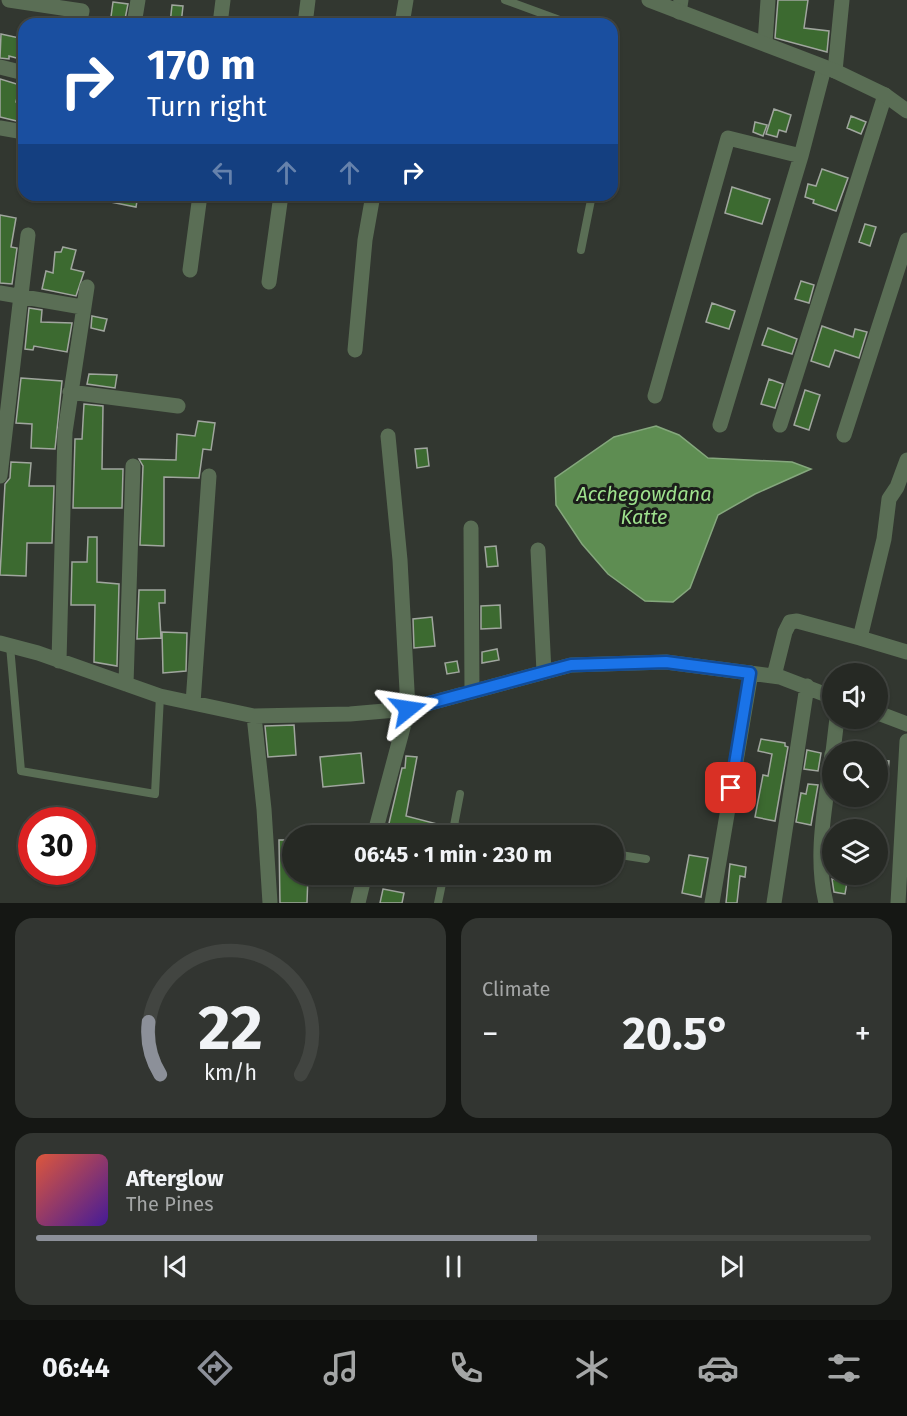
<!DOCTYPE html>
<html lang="en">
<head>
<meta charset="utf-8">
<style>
	body { margin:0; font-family:"Fira Sans",sans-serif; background:#323531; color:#f1f3f6; height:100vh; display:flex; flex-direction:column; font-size:22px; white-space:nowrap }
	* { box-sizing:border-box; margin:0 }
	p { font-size:20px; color:#a4a6a6 }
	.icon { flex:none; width:33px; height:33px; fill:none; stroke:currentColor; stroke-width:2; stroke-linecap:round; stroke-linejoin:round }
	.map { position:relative; height:903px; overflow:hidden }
	.sheet { display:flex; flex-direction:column; gap:15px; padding:15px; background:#151714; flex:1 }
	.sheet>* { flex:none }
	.hud { position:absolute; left:18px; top:18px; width:600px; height:183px; border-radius:18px; box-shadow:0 2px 4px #0004,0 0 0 2px #424541; background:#1a4fa0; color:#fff; overflow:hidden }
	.controls { position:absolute; left:822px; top:663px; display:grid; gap:12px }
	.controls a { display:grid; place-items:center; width:66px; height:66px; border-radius:50%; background:#262924; box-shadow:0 2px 4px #0004,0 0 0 2px #424541; font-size:30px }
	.speed { position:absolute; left:18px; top:807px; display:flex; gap:12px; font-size:30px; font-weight:700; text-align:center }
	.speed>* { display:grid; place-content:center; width:78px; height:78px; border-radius:50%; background:#262924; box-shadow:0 2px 4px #0004,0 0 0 2px #424541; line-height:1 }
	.speed .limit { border:9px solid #d22; background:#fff; color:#111 }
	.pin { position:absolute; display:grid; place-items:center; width:51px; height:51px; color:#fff; margin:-26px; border-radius:12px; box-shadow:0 3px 9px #0006 }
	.me { position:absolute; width:66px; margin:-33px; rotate:75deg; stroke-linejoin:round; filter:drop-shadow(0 0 4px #0008) }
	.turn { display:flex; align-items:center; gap:21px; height:126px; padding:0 30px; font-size:27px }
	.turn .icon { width:78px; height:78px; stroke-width:2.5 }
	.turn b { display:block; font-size:42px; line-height:51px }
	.lanes { display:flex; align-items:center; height:57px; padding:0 30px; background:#0003; justify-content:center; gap:30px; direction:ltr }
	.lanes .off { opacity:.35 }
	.big { font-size:45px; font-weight:700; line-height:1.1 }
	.sheet .card { flex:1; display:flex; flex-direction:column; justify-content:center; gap:9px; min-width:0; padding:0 21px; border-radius:18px; background:#323531 }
	.sheet .dial { align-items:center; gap:0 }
	.dial svg { height:156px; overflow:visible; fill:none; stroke:#424541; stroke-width:7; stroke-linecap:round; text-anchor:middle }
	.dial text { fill:#f1f3f6; stroke:none }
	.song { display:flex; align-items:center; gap:18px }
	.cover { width:72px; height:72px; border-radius:9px; background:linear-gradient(135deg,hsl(10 70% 55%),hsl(260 70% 35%)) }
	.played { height:6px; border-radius:3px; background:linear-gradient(90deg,#8c9099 60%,#424541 60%) }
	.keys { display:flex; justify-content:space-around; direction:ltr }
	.heat { display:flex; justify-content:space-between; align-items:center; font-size:33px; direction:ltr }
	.sheet .tiles { flex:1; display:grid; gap:15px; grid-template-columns:1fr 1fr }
	.card:last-child { grid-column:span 2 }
	.trip { position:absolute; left:282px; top:825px; width:342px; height:60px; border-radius:30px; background:#262924; box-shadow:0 2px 4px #0004,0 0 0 2px #424541; font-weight:700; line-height:60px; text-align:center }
	.tab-bar { display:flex; height:96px; justify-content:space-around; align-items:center; background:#0f100e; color:#a4a6a6 }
	.tab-bar .icon { width:42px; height:42px }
	.tab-bar .on { color:#8c9099 }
	.tab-bar b { font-size:27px; color:#f1f3f6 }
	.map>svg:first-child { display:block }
	.water { fill:#5e8d52; stroke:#85a77d; stroke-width:1.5 }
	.building { fill:#3c6a30; stroke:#a0a69e; stroke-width:1.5 }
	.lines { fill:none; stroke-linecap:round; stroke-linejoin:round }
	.service { stroke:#5a6e55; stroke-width:8 }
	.minor { stroke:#5a6e55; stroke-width:15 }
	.tertiary { stroke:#5a6e55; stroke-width:15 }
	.route-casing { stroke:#114b97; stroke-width:15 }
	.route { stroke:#1a73e8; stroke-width:10 }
	.labels { text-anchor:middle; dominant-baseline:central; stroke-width:6; stroke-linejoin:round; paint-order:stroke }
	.water-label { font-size:20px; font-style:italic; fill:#9ee18d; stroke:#1b1d1a }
</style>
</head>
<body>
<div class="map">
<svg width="907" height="903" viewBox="0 0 907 903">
	<rect width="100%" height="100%" fill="#323730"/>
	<path class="water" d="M656,426L679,435L708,458L792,462L811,469L755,494L718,515L690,588L673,602L645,601L608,574L582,544L556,505L555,478L614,437Z"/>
	<path class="building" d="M778,0H808L804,28L829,31L827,52L775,38Z
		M113,2L128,4L124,24H110Z
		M172,5L183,6L181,24H170Z
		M1,34L24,39V60L9,56V59L0,58Z
		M0,79L20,85L16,102L24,104L21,122L0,117Z
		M774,109L791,115L786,132L779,130L777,137L766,134Z
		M851,116L866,122L861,134L847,128Z
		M755,122L767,125L763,136L753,132Z
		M822,169L848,178L836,211L813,203L814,200L805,197L808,184L816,186Z
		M732,187L770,199L762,224L725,213Z
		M100,195H138L136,207L100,200Z
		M0,215L16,218L11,247L17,248L12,284L0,283Z
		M865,224L876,227L870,246L859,242Z
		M63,247L76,250L71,269L84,272L76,296L42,289L46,271L53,273L55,252H61Z
		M801,281L814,285L809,303L795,299Z
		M712,303L735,311L729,329L706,322Z
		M29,308L42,310L41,322L72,323L67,352L34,346L33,350L25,349Z
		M92,316L107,319L104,331L91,328Z
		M822,326L853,337L855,329L867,332L859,358L835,350L829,367L811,361Z
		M768,328L797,339L792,354L762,345Z
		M89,374L117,375L115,388L87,384Z
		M21,378L62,381L55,449L31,448L32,424L16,423Z
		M769,379L783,384L775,408L761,404Z
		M805,390L820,395L809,430L794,425Z
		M84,404L103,406L102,469H123L122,508H73L75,439H82Z
		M198,421L215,423L211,450L203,449L199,478L164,477V546L140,545L143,466L139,459L176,460L177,434L195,436Z
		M427,448L429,466L417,468L415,449Z
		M11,462L31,463L29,486H54L52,543H27L26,576L0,575L5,484L10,478Z
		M88,537H97V582L119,584L117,666L94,662L95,605H71L72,562H87Z
		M496,546L498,566L487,567L485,547Z
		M139,590H165V603H159L161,638L137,639Z
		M500,605L501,628L481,629V606Z
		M432,617L435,646L414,648L413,619Z
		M162,632L187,633L186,671L163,673Z
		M497,649L499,660L482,663V652Z
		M457,661L459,672L447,674L445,663Z
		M294,725L296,755L268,757L265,726Z
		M761,739L785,743V746L788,747L775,821L755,817L763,775L768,776L772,754L758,751Z
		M807,750L821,753L818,771L804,769Z
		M361,753L364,783L323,787L320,757Z
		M406,756L417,757L406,816L441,825L439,836H386L402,768H405Z
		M878,760L889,761L888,772L878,770Z
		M808,784L818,785L811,825L796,822L801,793L806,794Z
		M279,840H292V874H308L307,903H280Z
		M689,855L708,858L701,897L682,893Z
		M730,864L746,867L745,877L740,876L737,903H726Z
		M832,879L847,882L845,894L834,892Z
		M383,889L404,893L402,903H380Z"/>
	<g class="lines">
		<path class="service" d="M505,0L557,19L565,24
			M581,250L592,195
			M10,646L21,771L155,794L160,696
			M454,826L510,836
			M452,836L460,794
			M614,854L646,859
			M438,903L444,874"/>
		<path class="minor" d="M9,0L82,11L79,24
			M679,12L681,0
			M134,24L138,0
			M220,24L223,0
			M305,24L308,0
			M402,24L406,0
			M765,43L768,0
			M0,67L24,73
			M835,71L842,0
			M0,128L24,132
			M190,270L200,195
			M269,282L281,195
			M0,293L82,307
			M355,350L365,240L373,195
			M70,392L178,406
			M655,396L728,138L801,156
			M720,425L801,156L824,68
			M780,425L885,95
			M844,435L907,240
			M0,476L28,235
			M471,528L472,692
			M538,550L544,672
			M860,638L907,652
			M0,643L38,653L160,696L254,716L350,714L408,709L571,665L666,662L780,677L832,697
			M59,661L65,432L87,287
			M774,676L785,632L790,622L797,621L860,638L884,539L889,499L897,487L907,460
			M126,684L133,466
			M193,703L209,476
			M878,713L907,724
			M254,716L264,809L270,903
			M833,752L837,718
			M374,836L408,709L400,560L388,436
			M358,903L365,874
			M712,903L751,673
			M774,903L807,686
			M826,903C814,854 826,803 832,754
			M898,903L907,741"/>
		<path class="tertiary" d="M649,0L835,71L885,95L907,111"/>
	</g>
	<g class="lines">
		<defs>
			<path id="route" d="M408,709L571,665L666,662L750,673L731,788"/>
		</defs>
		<use href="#route" class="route-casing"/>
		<use href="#route" class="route"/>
	</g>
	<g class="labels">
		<g class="water-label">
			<text x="644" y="494">Acchegowdana<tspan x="644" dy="23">Katte</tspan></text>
		</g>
	</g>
</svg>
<div class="controls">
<a><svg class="icon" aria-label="sound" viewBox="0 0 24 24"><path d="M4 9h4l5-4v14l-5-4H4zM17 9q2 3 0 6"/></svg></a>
<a><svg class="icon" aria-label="search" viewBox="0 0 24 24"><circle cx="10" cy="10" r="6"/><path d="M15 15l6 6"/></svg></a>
<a><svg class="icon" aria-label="layers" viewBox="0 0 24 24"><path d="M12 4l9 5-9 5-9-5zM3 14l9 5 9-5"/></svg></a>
</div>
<div class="speed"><div class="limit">30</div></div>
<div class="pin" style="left:731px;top:788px;background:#d93025"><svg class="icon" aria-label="arrive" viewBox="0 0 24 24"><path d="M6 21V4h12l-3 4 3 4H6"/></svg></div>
<svg class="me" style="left:408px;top:709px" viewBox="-20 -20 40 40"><path d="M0-17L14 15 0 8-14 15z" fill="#1a73e8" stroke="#fff" stroke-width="4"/></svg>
<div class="trip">06:45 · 1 min · 230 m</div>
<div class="hud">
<div class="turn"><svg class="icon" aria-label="right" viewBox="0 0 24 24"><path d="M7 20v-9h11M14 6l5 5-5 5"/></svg><div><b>170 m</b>Turn right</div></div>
<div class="lanes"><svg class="icon off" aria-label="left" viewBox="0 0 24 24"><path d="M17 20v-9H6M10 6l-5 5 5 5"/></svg><svg class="icon off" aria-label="ahead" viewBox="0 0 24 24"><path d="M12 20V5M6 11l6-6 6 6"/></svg><svg class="icon off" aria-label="ahead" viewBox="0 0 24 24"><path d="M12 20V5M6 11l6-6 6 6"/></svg><svg class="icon" aria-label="right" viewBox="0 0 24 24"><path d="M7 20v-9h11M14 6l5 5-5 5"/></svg></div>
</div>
</div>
<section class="sheet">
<div class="tiles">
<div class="card dial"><svg viewBox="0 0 100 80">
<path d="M14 69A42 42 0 1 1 86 69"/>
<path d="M14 69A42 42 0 0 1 8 42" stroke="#8c9099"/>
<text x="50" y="56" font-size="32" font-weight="700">22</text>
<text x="50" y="72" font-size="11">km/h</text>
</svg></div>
<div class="card"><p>Climate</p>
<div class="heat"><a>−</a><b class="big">20.5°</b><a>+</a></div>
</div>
<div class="card">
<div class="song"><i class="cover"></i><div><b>Afterglow</b><p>The Pines</p></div></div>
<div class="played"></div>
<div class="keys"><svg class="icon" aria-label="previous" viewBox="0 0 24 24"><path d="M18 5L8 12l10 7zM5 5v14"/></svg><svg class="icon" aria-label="pause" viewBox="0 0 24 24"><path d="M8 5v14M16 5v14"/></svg><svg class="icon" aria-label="next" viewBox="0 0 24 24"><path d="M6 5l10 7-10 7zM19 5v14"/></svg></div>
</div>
</div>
</section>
<nav class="tab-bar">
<b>06:44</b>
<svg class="icon on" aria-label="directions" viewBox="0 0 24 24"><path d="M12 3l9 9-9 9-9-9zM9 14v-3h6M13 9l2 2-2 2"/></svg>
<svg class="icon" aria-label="music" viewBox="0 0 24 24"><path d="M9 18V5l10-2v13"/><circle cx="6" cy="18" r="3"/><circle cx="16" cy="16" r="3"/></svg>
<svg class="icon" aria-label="phone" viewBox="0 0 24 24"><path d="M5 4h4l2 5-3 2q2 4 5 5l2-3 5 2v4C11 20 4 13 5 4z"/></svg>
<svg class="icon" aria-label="climate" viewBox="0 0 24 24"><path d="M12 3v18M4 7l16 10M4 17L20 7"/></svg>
<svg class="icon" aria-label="car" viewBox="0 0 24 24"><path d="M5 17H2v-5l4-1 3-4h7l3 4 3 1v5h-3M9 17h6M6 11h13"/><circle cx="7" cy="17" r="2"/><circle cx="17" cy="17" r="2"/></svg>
<svg class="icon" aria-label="filters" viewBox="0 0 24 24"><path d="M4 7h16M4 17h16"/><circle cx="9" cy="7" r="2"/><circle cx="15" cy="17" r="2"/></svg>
</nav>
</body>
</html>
